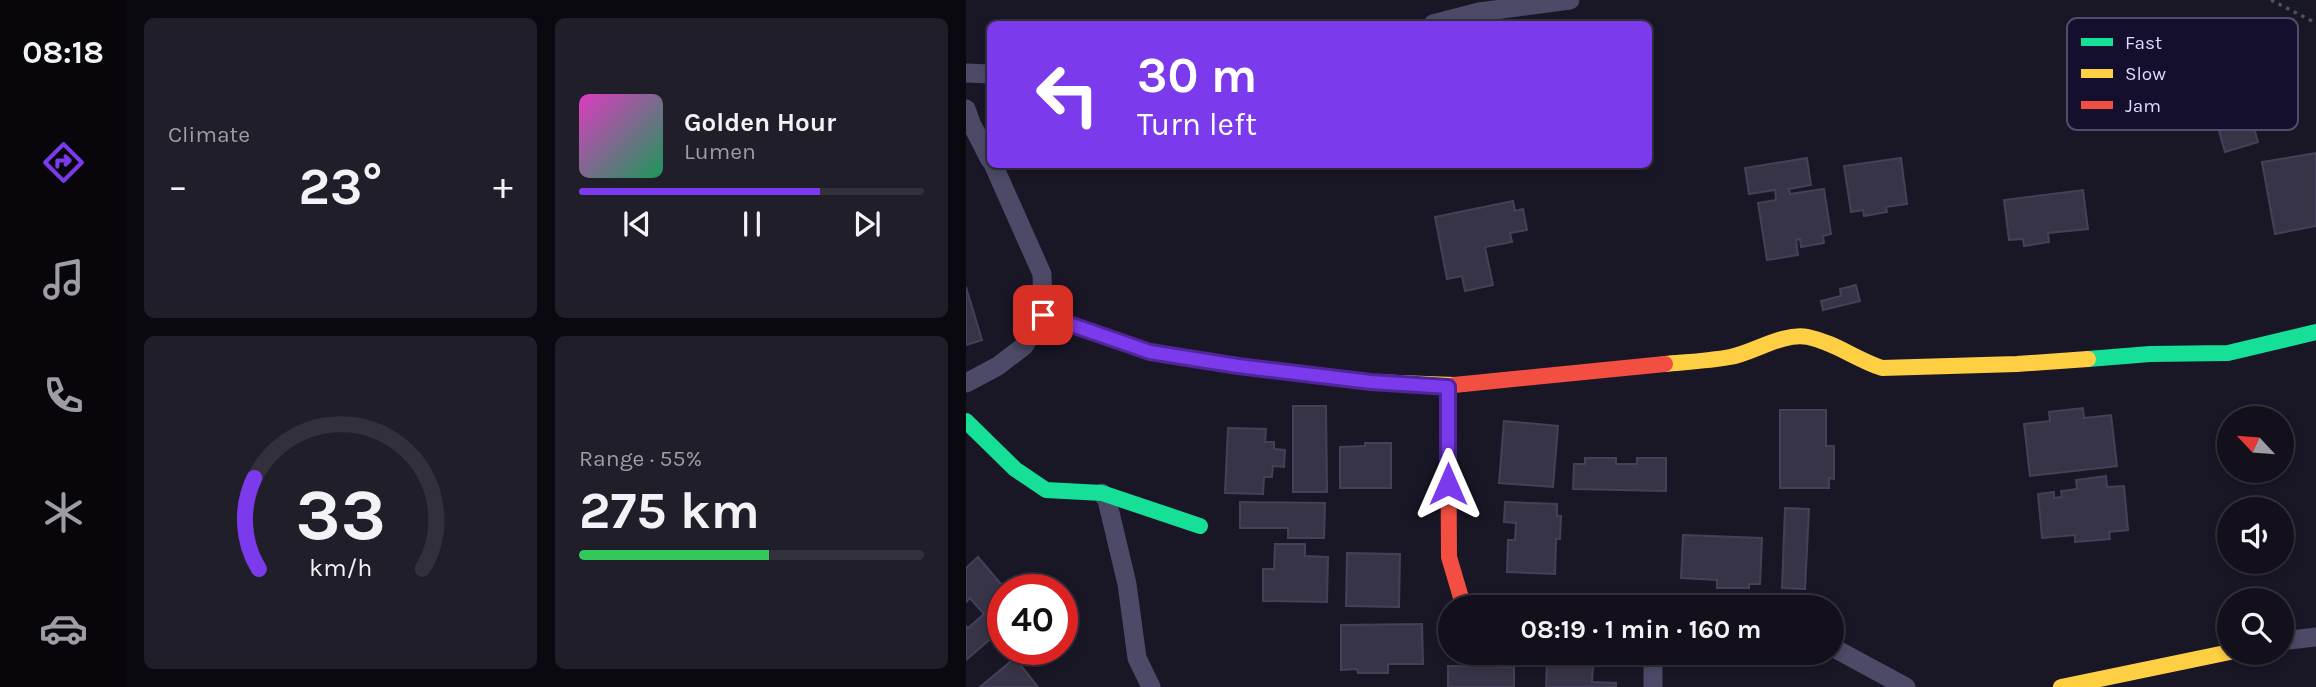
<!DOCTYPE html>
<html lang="en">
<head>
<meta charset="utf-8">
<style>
	body { margin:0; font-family:Karla,sans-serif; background:#201e29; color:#f1f3f6; height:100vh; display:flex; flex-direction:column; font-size:26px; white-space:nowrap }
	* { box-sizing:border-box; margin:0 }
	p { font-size:23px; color:#9d9da3 }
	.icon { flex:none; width:38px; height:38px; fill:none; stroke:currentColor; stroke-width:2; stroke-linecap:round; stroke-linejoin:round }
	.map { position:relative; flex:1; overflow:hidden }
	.panel { display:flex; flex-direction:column; gap:18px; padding:18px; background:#0a090f; width:840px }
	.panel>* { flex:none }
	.banner { position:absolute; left:21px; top:21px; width:665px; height:147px; border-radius:10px; box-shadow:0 4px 10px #0003,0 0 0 2px #32303b; background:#7c3aed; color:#fff; overflow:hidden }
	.needle { width:46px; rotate:296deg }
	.tools { position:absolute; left:1251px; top:406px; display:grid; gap:14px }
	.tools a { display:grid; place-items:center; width:77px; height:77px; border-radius:50%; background:#13101c; box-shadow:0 4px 10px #0003,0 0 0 2px #32303b; font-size:35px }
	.speed { position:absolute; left:21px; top:574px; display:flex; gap:14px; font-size:35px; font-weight:700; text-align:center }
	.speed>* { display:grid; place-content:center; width:91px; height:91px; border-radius:50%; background:#13101c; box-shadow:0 4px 10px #0003,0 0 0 2px #32303b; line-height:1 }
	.speed .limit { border:10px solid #d22; background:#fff; color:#111 }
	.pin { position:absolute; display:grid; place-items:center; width:60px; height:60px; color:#fff; margin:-30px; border-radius:14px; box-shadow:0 4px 10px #0006 }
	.me { position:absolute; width:77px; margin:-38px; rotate:0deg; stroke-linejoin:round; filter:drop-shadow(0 0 5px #0008) }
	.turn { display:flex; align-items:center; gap:24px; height:147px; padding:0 35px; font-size:32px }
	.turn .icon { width:91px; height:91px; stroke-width:2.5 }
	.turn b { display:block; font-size:49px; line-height:60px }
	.big { font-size:52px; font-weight:700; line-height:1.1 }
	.panel .tile { flex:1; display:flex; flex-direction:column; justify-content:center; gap:10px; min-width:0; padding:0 24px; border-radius:10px; background:#201e29 }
	.panel .dial { align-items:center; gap:0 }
	.dial svg { height:182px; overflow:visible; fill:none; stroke:#32303b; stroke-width:7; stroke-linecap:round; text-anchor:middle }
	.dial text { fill:#f1f3f6; stroke:none }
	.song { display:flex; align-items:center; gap:21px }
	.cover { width:84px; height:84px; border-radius:10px; background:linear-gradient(135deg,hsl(310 70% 55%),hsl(150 70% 35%)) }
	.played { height:7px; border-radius:4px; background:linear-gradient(90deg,#7c3aed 70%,#32303b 70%) }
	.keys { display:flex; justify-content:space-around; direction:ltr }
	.heat { display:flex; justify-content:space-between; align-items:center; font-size:38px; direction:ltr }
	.charge { height:10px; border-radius:5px; background:linear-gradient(90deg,#34c759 55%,#32303b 0) }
	.panel .tiles { flex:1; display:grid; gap:18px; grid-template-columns:repeat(2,1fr) }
	.trip { position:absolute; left:472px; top:595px; width:406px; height:70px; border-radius:35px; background:#13101c; box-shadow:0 4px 10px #0003,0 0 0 2px #32303b; font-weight:700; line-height:70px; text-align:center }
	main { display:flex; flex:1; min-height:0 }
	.dock { display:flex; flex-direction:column; width:126px; justify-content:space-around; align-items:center; background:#08060b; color:#9d9da3 }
	.dock .icon { width:49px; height:49px }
	.dock .on { color:#7c3aed }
	.dock b { font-size:32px; color:#f1f3f6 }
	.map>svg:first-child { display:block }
	.building { fill:#383447; stroke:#454059; stroke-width:2 }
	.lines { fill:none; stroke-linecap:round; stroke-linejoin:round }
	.path { stroke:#465566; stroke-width:3.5; stroke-dasharray:3.5 5; stroke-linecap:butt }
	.street { stroke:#4c4a67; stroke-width:19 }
	.fast { stroke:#16e098; stroke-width:16 }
	.slow { stroke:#ffcf43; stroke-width:16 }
	.jam { stroke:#f24e42; stroke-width:16 }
	.route-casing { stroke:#51269a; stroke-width:18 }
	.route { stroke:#7c3aed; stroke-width:12 }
	.key { fill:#140f2d; stroke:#514c6c; stroke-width:2 }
	.key-label { font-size:19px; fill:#dfdaff }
</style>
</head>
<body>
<main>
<nav class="dock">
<b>08:18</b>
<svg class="icon on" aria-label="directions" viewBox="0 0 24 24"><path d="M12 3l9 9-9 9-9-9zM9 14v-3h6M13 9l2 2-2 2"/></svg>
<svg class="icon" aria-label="music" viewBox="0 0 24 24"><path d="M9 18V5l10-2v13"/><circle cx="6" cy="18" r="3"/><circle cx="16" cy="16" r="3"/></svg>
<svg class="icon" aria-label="phone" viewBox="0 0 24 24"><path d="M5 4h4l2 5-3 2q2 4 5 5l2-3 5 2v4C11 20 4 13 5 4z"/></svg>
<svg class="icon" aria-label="climate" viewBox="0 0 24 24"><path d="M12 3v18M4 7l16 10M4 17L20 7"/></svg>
<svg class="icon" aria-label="car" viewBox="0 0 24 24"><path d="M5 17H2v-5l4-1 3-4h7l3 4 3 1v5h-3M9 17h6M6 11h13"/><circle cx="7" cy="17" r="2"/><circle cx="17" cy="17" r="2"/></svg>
</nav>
<section class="panel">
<div class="tiles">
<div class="tile"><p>Climate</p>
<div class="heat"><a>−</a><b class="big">23°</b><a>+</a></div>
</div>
<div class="tile">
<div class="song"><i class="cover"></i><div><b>Golden Hour</b><p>Lumen</p></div></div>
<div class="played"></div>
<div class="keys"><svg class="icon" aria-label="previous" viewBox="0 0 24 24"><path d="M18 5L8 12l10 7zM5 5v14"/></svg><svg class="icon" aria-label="pause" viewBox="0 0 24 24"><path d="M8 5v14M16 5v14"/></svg><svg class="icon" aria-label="next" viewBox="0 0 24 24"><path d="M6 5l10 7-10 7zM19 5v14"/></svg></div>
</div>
<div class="tile dial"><svg viewBox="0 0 100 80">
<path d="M14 69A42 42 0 1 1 86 69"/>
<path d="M14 69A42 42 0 0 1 12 29" stroke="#7c3aed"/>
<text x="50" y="56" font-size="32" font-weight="700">33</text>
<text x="50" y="72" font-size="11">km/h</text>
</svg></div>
<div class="tile"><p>Range · 55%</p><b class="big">275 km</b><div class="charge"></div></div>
</div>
</section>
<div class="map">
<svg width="1350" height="687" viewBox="0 0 1350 687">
	<rect width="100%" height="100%" fill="#191626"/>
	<path class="building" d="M1284,115L1292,142L1259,152L1251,124Z
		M1350,153V226L1309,234L1296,162Z
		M841,158L845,185L823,189L824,194L858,189L865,234L857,236L858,243L835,247L834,239L830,240L832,255L801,260L792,203L810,200L809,190L783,194L779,168Z
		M935,158L941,204L920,207L921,212L898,216L897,210L885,212L878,166Z
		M1117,190L1122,229L1082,233L1083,242L1058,246L1057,239L1043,240L1038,200Z
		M547,201L549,211L557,209L561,230L544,233L546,242L519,247L527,285L499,291L496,276L481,279L469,217Z
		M890,285L894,301L857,310L855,301L875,296L874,289Z
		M0,287L16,340L0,345Z
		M327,406H360L361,492H327Z
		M1117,408L1118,418L1145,415L1151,466L1064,476L1058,424L1084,421L1083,412Z
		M814,410H860V446H868V479L863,478V488H814Z
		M538,421L592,426L587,487L533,483Z
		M262,428L300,429L299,442H308V449L319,450L318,467L307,466L306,477H298L297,494L259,493Z
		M399,443H425V488H374V447L399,446Z
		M619,458H650V464H671V458H700V491L607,489L608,464H619Z
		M1140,476L1141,487L1158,486L1162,530L1143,532L1144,539L1109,542V535L1076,538L1072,494L1088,492V498L1096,497L1095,491L1111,489L1110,480Z
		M274,502L359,503L358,538H322V528H274Z
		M539,502L591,504V516H595L594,539H590L589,574L541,572L542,540H549L550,523L538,522Z
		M819,508L843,509L839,589L816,588Z
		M717,535L796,538L794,584H783V588H751V580L715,578Z
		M309,544H339V556L362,557L361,602L297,601V569H308Z
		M381,553L434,554L433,607L380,606Z
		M12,557L40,590H37V628L0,660V626L2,628L18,614L4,598L0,602V568Z
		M456,624L457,664H422V673H392L391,669L375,670V625Z
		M790,653H809V662L790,663Z
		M49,658L72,687H14Z
		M581,663L627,665L626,682L650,683V687H580Z
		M482,666L548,667V687H482Z"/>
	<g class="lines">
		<path class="path" d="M1305,0L1350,23"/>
		<path class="street" d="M467,24L513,12L604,0
			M0,73L24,74
			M0,109L5,123L24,160
			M0,383L32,366L58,346L77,315L76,274L27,164
			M136,493L141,500L161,584L171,658L185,687
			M1316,641L1350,637
			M866,647L940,687
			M687,687V653"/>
		<path class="fast" d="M1122,359L1184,354L1262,353L1350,332
			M0,421L49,469L80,490L136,493L234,526"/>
		<path class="slow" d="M77,315L184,352L272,366L405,382L488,385
			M699,364C720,362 742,361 764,357C787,353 817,332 842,337C870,343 889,359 916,368L1051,364L1122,359
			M1095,687L1264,652"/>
		<path class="jam" d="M488,385L699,364
			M482,386L483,557L496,601L501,607"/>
	</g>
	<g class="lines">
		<defs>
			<path id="route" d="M77,315L184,352L272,366L405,382L482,387V484"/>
		</defs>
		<use href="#route" class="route-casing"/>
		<use href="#route" class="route"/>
	</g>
	<rect x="1101" y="18" width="231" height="112" rx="10" class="key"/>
	<rect x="1115" y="38" width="32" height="8" fill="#16e098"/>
	<rect x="1115" y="69" width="32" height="9" fill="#ffcf43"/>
	<rect x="1115" y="101" width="32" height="8" fill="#f24e42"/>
	<g class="key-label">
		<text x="1159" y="49">Fast</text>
		<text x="1159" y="80">Slow</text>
		<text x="1159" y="112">Jam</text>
	</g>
</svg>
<div class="tools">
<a><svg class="needle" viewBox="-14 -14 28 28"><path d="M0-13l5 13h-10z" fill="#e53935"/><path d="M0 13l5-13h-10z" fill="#9d9da3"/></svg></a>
<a><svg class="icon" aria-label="sound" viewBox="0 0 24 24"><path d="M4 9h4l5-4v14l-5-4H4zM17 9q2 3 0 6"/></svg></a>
<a><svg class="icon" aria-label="search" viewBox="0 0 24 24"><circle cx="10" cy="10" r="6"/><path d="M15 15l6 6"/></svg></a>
</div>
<div class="speed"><div class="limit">40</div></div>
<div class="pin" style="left:77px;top:315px;background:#d93025"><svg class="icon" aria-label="arrive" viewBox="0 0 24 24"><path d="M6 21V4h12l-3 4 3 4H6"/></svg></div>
<svg class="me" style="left:482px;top:484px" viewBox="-20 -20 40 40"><path d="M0-17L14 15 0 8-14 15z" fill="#7c3aed" stroke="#fff" stroke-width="4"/></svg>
<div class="trip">08:19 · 1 min · 160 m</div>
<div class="banner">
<div class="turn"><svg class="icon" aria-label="left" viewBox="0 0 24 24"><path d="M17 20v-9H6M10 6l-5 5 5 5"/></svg><div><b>30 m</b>Turn left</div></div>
</div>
</div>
</main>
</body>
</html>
